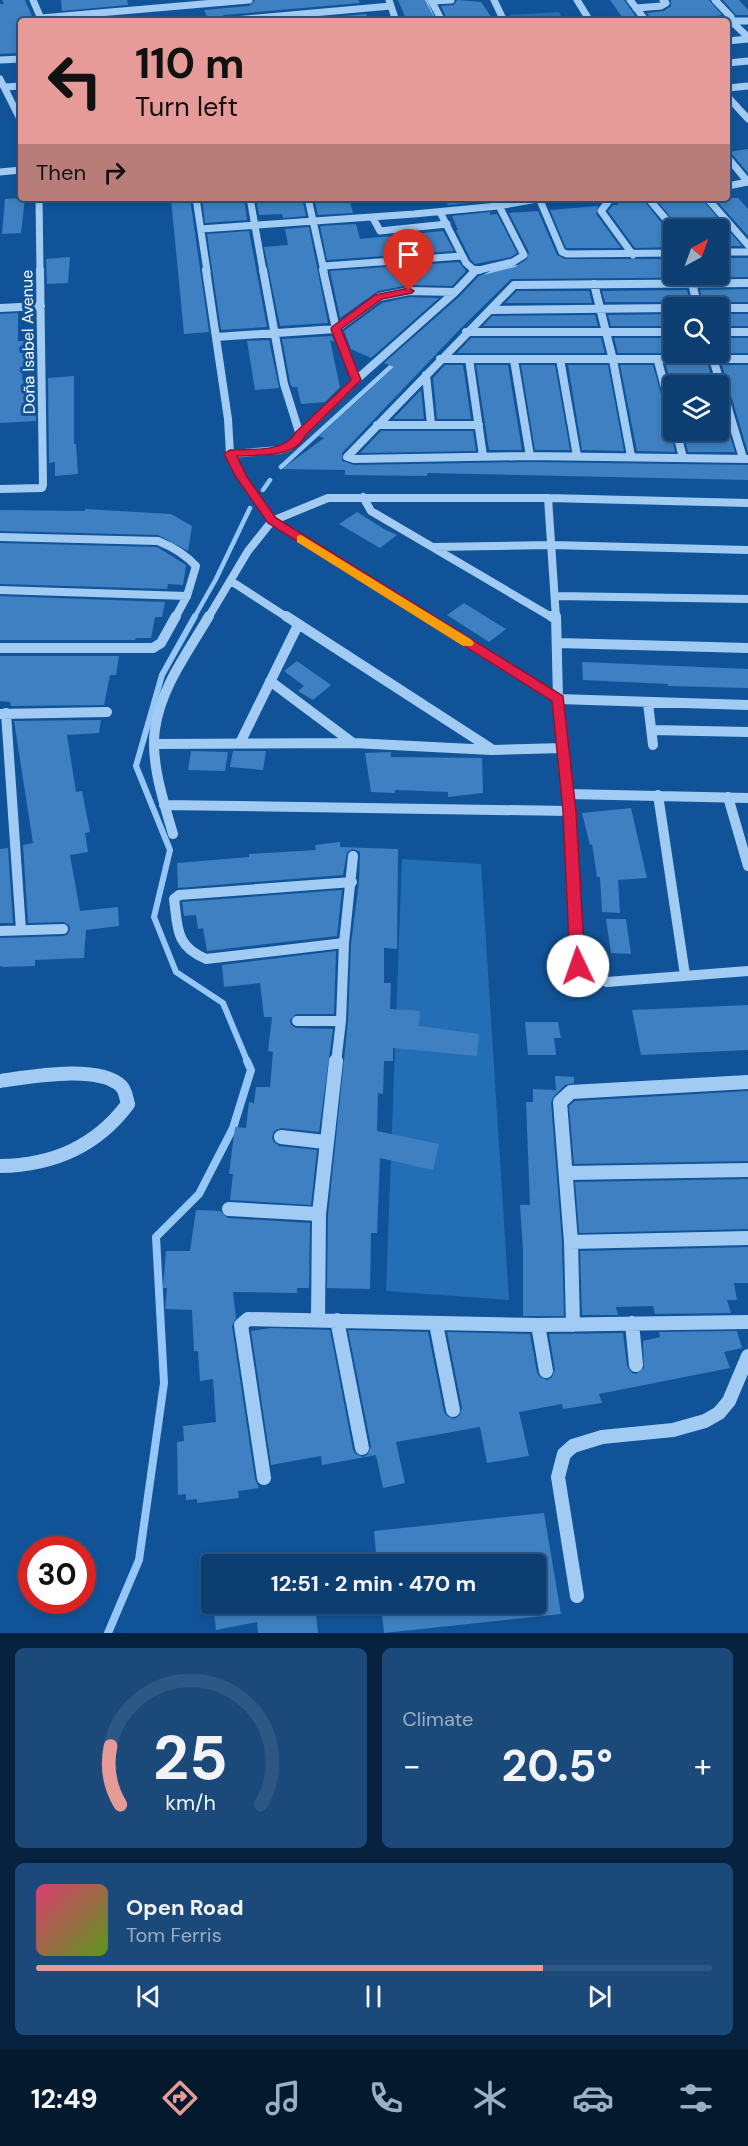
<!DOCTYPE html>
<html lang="en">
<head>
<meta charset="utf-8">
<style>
	body { margin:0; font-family:"DM Sans",sans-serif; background:#1b497a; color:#f1f3f6; height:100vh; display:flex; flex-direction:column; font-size:22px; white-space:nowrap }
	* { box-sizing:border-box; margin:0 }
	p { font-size:20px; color:#9aaec4 }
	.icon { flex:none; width:33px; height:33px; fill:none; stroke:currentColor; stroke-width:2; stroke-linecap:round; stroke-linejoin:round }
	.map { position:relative; height:1633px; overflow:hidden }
	.details { display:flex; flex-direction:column; gap:15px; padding:15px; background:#07223f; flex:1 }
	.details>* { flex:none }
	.top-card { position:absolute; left:18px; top:18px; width:712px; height:183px; border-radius:6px; box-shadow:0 3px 9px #0003,0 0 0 2px #2d5784; background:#e69b98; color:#111; overflow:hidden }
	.needle { width:39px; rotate:41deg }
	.buttons { position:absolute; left:663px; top:219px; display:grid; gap:12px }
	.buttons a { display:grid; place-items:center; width:66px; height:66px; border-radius:6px; background:#0d3e72; box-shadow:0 3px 9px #0003,0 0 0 2px #2d5784; font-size:30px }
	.speed { position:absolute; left:18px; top:1536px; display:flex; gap:12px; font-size:30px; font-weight:700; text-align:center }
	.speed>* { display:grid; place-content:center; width:78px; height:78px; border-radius:50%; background:#0d3e72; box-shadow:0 3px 9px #0003,0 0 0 2px #2d5784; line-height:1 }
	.speed .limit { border:9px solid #d22; background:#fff; color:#111 }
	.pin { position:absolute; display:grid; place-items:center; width:51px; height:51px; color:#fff; margin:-62px -26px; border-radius:50% 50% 50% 0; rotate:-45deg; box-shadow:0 0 6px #0007 }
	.pin .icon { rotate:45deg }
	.me { position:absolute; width:66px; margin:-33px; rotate:357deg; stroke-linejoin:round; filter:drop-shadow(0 0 4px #0008) }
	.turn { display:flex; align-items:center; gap:21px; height:126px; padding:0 18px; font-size:27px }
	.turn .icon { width:78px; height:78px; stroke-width:2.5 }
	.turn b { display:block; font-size:42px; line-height:51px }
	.then { display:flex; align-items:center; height:57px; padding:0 18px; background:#0003; gap:12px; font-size:22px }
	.big { font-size:45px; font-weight:700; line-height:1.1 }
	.details .tile { flex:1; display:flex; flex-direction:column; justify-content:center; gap:9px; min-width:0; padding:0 21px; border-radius:9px; background:#1b497a }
	.details .dial { align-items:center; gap:0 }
	.dial svg { height:156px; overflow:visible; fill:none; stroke:#2d5784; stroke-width:7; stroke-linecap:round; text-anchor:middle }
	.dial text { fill:#f1f3f6; stroke:none }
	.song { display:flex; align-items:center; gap:18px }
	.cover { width:72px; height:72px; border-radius:9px; background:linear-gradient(135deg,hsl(340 70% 55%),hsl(90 70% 35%)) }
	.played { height:6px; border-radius:3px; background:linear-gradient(90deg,#e69b98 75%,#2d5784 75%) }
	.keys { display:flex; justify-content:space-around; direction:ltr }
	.heat { display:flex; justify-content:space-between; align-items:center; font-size:33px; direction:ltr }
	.details .tiles { flex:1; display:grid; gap:15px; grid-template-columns:1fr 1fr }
	.tile:last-child { grid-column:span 2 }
	.trip { position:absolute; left:201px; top:1554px; width:345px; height:60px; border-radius:6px; background:#0d3e72; box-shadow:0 3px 9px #0003,0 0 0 2px #2d5784; font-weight:700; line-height:60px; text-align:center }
	.tab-bar { display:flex; height:96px; justify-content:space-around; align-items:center; background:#05192e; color:#9aaec4 }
	.tab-bar .icon { width:42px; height:42px }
	.tab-bar .selected { color:#e69b98 }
	.tab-bar b { font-size:27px; color:#f1f3f6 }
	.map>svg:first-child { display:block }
	.green { fill:#246eb6 }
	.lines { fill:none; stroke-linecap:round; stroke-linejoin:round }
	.stream-far3 { stroke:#94c7f7; stroke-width:4 }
	.stream-far2 { stroke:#94c7f7; stroke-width:4.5 }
	.stream-far1 { stroke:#94c7f7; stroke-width:6 }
	.stream { stroke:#94c7f7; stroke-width:8 }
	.building { fill:#3e80c1 }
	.minor-far3 { stroke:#a2cbf4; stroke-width:7 }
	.minor-far2 { stroke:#a2cbf4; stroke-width:8 }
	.minor-far1 { stroke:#a2cbf4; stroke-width:10 }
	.minor { stroke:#a2cbf4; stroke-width:14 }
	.route { fill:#e11d48; stroke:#92132f; stroke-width:1.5 }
	.slow { fill:#f59e0b }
	.labels { text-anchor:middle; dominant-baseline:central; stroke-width:6; stroke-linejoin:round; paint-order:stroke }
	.far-street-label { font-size:16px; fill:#fff; stroke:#115398 }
</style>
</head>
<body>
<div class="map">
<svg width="748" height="1633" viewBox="0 0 748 1633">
	<rect width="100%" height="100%" fill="#115398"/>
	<path class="green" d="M559,12L564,21H513L510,15Z
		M402,859L481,864L509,1300L386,1291Z"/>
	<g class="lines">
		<path class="stream-far3" d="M425,0L434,21
			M492,271L517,267"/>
		<path class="stream-far2" d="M480,279L497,270
			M281,467L396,362
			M263,490L270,480
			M194,618L216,579L250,508"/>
		<path class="stream-far1" d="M195,616L162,675L136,766L170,850L154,917L176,972L223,1003L248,1063"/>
		<path class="stream" d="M108,1633L139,1560L164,1383L156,1237L199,1194L233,1128L251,1070L247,1061"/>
	</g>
	<path class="building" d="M2,0H25L34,21H21V49H18L19,53L0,54V4H4Z
		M61,0H127L128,5L62,11Z
		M255,0H358L360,3L224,15L218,21H209L204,10L249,6Z
		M398,0H425L436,21H407Z
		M457,0L481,2L494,21H448L441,6L454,5Z
		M610,0H624L639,21H625Z
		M671,0H709L722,15L715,16L711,21H652L647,13L664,11L671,6Z
		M723,0H739L748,10V15H736Z
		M366,14L370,21H287Z
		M131,16L133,21H72Z
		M748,149V173L732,154L728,152Z
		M25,198L21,233L2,234L5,199Z
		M190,198L209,332L184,334L171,199Z
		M202,198H244L247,220L205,223Z
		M256,198H302L306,216L283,218L282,214L259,215Z
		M314,198H349L353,213L318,215Z
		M444,198H489L490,201L448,205Z
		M619,198H642L667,230H664L674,241V247L635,248L608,211L613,205H618Z
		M655,198H701L742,246H718V230H681Z
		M714,198H738L748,209V236Z
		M598,206L596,214L621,248H566L550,210Z
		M538,211L557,255L565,259H674V274H718V258H748V277L511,279L461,328L342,453V461L354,465L530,462L748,465V480L473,474L427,473V476L345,475V470L282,469L324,438L319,436L394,367L384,363L459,297L479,276L515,267L527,259L529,252L509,213Z
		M490,212V215L497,214L517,253L511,257L475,264L471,260L456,230H458L452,216Z
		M356,224L360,239L443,231L454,251L327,260L320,226Z
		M309,227L328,323L280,326L264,247L288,245L285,229Z
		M249,231L267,327L221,330L207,234Z
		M70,257L68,283L47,284L46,259Z
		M459,262L466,271L452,286L409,285L378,291L340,318L330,271Z
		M748,289V302H717L712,307H704L700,290Z
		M687,290L691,307H680L674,302H605L602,291Z
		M517,291H589L592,303H505Z
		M410,297L439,298L371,358L351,349L344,331L382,303Z
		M18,313V341H26L22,379H35L36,421L0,423V314Z
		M674,314V326H611L608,315Z
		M718,314H748V326H718Z
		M595,315L598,326H483L492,316Z
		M332,336L334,342L330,340L340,387L325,402L301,404L297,387H292L290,382L282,339Z
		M471,338H601L605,353H457Z
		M614,338H674V352L705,353H618Z
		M718,338H748V353H718Z
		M269,340L279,388L255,390L247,341Z
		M445,365H463L471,419H437L433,378Z
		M476,365H508L522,450H489Z
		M521,365H555L570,450H535Z
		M568,365H608L624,451L582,450Z
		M620,365H653L670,427L675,452L637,451Z
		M666,365H708L714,386H674V395Z
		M722,365H748V453Z
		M74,376V444H76L78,474L55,476V462L49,463L48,378Z
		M421,390L424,419H393Z
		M718,399L735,452H688L683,430H718Z
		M381,431H473L476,451L360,453Z
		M85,509L171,514L192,526L188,551L158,535L0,531V510L85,511Z
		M357,512L384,529L397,535L380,548L339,524Z
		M0,543L157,547L186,565L183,585L168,584L167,589L0,584Z
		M0,596L165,602L162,617H155L151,638H136L135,640H0Z
		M464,603L496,623L506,629L489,642L447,615Z
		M0,656H119L116,675H110L104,705L11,706L10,702L0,701Z
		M297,661L331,685L313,700L298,691L304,686L284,671Z
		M582,662L748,669V688L668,686V684L583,680Z
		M101,720L99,733L67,735L76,792L82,791L90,832L85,833L88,852L70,855L80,911L118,907L119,926L86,930L84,958L35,960V966L3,967L0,966V938L63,936L67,935L70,929L69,925L63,922L28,923L23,845L33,843L14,721Z
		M191,751L228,752L225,771L188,770Z
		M233,751H266L263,770L230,767Z
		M391,752V757L482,758L483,793L448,797V792L395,790V793L371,792L365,753Z
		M631,808L647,878L618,880L620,913L602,912L600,877H597L592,844L590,845L582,813Z
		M340,842V847L398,849L397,949L384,948V983H391L390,1009L420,1011L419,1026L479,1034L477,1056L393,1048V1061H384L383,1094L378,1093L377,1131L439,1144L433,1170L380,1158L377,1233H371L370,1289L327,1288L328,1215L348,1021L351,944L359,882L360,852L353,849L347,852L343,875L178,888L177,863L249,857V854L316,850L315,845Z
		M8,848L13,923H0V849Z
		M342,890L337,936L207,951L203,928L198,929L196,915L184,916L182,902Z
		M606,919H626L631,954L611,953Z
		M336,951L334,1014H296L290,1020L291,1025L296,1028L333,1029L319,1132L281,1128L274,1131L272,1137L273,1141L279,1146L317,1150L311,1205L230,1200L233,1174H229L235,1127L246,1128L249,1102L254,1103L256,1087H270L273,1052L268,1051L272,1017H264L260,983L224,987L222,965Z
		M748,1005V1050L641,1055L632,1010Z
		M525,1022H558L561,1038H554L556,1055H528Z
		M555,1076L574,1077V1083L565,1085L554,1096L551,1102L562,1242L564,1316H523V1250L520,1205H530L526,1102H533V1089L556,1090Z
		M748,1091V1161L574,1164L569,1106L575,1101Z
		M748,1179V1229L579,1233L575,1182Z
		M196,1210L220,1211L228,1218L310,1223L309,1288H297V1293L233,1292L236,1318L232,1326L255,1479L259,1488L238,1491L239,1498L197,1503V1499L186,1500V1494L178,1495L177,1442L184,1441L183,1426L216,1422L213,1379L200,1381L198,1351H194L192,1310L165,1309L167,1288H163L166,1251H190Z
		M748,1247V1283H734L737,1300H727L731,1313L655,1314L653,1306L616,1307L618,1315H582L580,1251Z
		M271,1328L330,1330L353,1450L356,1454L363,1457L368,1454L371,1446L348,1330L428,1332L444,1412L447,1416L454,1419L459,1416L462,1408L447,1332L530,1334L537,1373L540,1377L547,1380L552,1377L555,1370L549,1334L623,1333L627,1366L632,1373L636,1374L644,1368L643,1341L660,1337L659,1332L737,1331L742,1348L724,1352L730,1368L599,1394L602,1403L563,1409L562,1404L519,1412L529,1456L487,1463L480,1427L396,1442L405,1483L383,1488L376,1455L322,1465L321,1456L271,1465L251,1331Z
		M544,1513L561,1614L384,1633L381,1604H536V1564H377L374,1531Z
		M213,1604H315L318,1633H258L257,1622L216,1630Z"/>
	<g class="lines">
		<path class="minor-far3" d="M33,0L42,21
			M389,0L396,21
			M431,0L442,21
			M494,0L504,21
			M577,0L590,21
			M630,0L646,21
			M715,0L731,17V21L748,37
			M432,1L451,0
			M636,8L661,6L666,3L663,0
			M41,18L249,0
			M224,21L391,6
			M717,21H748
			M728,41L748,39
			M0,60L21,59
			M728,63L748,61
			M0,79L21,121
			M5,87L21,86
			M728,88L748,86
			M728,97L748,119
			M728,158L748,182
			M0,172L21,170
			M728,186L748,182
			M39,198L40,271
			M196,198L207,271
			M250,198L263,271
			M308,198L324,271
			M539,198L562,252L567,254L674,253
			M611,198L601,211L633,255
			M648,198L675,230
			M707,198L748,245
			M440,212L466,263L475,271L513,262L524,255L495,198
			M373,218L380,231L447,224
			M201,229L414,214L498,206L543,198
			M718,252H748
			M324,266L462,256"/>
		<path class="minor-far2" d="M206,270L228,419L230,454L242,477L272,521L428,618
			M263,270L284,384L300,435
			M323,270L336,329L379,297L409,291L455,292L475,271
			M473,270H479
			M692,283L698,308
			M748,283L514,285L347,457L354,459L530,456L748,459
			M594,284L613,360L631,456
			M0,308L41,306
			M718,308H748
			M491,310L674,308
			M466,332H674
			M718,332H748
			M216,337L336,329L356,380
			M711,352L743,458
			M440,359H748
			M469,359L483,456
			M560,359L577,456
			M514,360L530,456
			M658,361L674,422
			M426,375L431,424
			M377,425H479
			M676,430L683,458
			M230,454L280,450L289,447L356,380L455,292
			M0,489L42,488L43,485L40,270
			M363,497L371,511L553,618
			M548,498L556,618
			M0,537L158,541C173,547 185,554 196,566L187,596L175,618
			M434,547L551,545L748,550
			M231,581L288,618
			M0,590L187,596
			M556,596L748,599
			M208,618L248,551L272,521L328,498H548L748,503"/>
		<path class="minor-far1" d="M286,616L490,748
			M425,616L558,699L748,705
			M551,616L555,619
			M556,616L558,699L569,811L578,966L591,976L607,982L748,971
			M558,643L748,648
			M0,648H153L161,643L176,616
			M270,681L353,743
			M648,703L653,745
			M6,713L21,930
			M0,714L107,712
			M652,730L748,732
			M240,743L298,625
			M155,744L353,743L492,750L563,748
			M568,794L748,798
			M658,795L685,975
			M728,797L748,866
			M164,805L569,811
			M173,834C164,803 150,761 155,729C161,687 188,652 209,616
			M0,931L63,929
			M344,943L206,959C175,946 178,928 174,899L179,895L352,882
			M297,1021H341
			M336,1063L341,1021L344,943L353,856"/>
		<path class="minor" d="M0,1081C30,1077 98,1064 121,1086C126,1091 126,1098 128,1104C96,1147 53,1165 0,1166
			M281,1137L325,1142
			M567,1173L748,1170
			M229,1209L319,1214
			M571,1242L748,1238
			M318,1320L319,1214L336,1061
			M337,1320L362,1448
			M632,1323L636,1365
			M436,1324L453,1410
			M538,1325L546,1371
			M573,1325L571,1242L560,1102L571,1092L748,1082
			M264,1478L241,1325L248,1319L538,1325L748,1322
			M577,1596L558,1477L564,1454L573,1446L602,1437L673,1430L705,1421L719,1413L729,1401L748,1356"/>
	</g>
	<path class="route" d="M409,288L414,291L412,293L382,299L341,329L361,380L305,436C296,458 256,455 237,456L247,477L276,518L563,696L576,811L585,966L583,970H572L570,966L563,811L552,701L268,523L236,477L224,454L230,450C250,449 285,453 296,432L351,380L331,329L332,327L375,295Z"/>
	<path class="slow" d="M301,535L472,640L474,643L472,646H463L297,542V536Z"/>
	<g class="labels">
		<g class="far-street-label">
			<text transform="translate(28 342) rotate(-91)">Doña Isabel Avenue</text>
		</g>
	</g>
</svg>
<div class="buttons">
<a><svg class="needle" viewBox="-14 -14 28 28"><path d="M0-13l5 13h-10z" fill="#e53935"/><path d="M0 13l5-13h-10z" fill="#9aaec4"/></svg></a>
<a><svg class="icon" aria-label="search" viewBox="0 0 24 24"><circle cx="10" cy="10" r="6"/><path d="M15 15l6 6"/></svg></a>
<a><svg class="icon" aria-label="layers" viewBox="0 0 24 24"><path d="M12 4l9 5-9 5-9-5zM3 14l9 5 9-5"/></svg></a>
</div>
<div class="speed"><div class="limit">30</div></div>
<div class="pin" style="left:409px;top:291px;background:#d93025"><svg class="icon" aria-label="arrive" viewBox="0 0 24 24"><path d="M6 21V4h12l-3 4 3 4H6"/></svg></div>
<svg class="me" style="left:578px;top:966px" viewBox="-20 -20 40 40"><circle r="19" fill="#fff"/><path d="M0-13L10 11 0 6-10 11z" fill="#e11d48"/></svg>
<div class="trip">12:51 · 2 min · 470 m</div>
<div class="top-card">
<div class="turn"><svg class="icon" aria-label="left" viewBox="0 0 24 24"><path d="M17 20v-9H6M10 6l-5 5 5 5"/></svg><div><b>110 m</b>Turn left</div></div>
<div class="then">Then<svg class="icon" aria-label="right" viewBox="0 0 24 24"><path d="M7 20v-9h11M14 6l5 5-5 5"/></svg></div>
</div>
</div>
<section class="details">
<div class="tiles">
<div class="tile dial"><svg viewBox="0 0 100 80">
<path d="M14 69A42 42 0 1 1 86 69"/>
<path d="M14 69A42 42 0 0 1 9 39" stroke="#e69b98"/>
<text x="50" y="56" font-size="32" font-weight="700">25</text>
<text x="50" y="72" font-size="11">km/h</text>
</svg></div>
<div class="tile"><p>Climate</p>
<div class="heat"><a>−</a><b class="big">20.5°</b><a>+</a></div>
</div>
<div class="tile">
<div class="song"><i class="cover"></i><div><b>Open Road</b><p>Tom Ferris</p></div></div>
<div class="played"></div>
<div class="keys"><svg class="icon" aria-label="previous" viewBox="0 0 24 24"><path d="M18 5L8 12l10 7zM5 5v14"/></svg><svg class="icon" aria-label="pause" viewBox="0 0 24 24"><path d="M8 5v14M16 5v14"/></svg><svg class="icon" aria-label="next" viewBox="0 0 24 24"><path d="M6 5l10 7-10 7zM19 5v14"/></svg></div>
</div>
</div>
</section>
<nav class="tab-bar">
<b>12:49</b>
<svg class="icon selected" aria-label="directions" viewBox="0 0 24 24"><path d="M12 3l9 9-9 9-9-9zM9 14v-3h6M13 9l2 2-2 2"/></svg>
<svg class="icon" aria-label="music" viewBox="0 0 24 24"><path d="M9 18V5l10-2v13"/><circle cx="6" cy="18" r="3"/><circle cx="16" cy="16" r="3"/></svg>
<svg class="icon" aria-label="phone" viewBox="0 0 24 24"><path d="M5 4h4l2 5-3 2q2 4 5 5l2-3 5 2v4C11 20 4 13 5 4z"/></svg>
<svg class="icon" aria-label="climate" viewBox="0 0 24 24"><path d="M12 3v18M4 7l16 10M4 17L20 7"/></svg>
<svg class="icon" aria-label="car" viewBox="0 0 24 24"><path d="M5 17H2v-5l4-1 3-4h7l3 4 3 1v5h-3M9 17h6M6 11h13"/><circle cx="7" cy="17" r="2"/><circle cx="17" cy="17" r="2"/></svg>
<svg class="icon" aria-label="filters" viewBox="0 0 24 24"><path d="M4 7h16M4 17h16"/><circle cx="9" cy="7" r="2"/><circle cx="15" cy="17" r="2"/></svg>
</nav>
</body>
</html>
